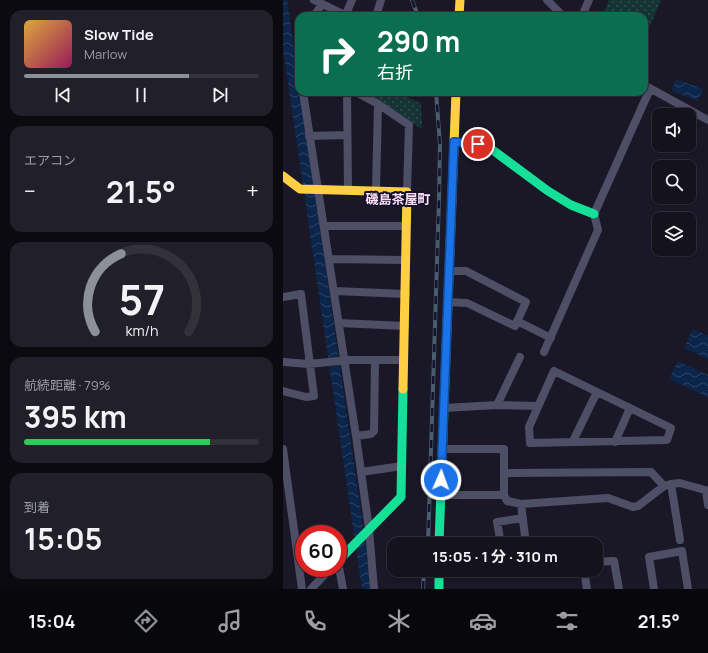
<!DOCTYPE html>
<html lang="ja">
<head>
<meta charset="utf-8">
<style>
	body { margin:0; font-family:Manrope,"Noto Sans JP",sans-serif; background:#21202a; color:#f1f3f6; height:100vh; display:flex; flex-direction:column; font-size:15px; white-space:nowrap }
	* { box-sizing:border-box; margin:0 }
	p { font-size:13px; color:#9d9ea4 }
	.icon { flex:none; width:22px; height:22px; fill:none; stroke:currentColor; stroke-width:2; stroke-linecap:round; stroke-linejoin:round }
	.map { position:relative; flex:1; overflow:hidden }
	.drawer { display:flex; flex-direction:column; gap:10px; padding:10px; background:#0b0a10; width:283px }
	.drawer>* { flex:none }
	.guide { position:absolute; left:12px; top:12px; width:353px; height:84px; border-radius:12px; box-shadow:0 1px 3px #0004,0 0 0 1px #33323b; background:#0b6e4f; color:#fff; overflow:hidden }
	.buttons { position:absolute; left:369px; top:108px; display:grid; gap:8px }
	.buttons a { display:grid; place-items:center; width:44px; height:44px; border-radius:8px; background:#14121d; box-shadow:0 1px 3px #0004,0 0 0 1px #33323b; font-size:20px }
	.speed { position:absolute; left:12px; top:525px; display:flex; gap:8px; font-size:20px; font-weight:700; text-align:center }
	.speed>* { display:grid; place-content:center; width:52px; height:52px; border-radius:50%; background:#14121d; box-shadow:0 1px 3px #0004,0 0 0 1px #33323b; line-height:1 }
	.speed .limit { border:6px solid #d22; background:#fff; color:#111 }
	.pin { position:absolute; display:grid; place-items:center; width:34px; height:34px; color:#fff; margin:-17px; border:2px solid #fff; border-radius:50%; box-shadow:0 1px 4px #0007 }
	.me { position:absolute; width:44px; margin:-22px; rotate:2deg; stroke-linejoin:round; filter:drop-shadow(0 0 3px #0008) }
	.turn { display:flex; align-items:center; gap:14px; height:84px; padding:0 16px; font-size:18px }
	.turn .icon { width:52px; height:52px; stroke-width:2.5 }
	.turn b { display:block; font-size:28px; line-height:34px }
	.big { font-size:30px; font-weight:700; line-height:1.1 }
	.drawer .card { flex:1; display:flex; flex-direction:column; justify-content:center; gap:6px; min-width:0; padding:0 14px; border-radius:12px; background:#21202a }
	.drawer .dial { align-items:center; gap:0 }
	.dial svg { height:104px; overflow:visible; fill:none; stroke:#33323b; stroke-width:7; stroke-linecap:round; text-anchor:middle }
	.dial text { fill:#f1f3f6; stroke:none }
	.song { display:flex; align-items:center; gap:12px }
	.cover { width:48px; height:48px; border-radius:6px; background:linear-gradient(135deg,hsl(40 70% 55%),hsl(330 70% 35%)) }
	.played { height:4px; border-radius:2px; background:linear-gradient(90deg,#8c9099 70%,#33323b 70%) }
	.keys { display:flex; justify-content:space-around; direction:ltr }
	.heat { display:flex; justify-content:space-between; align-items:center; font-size:22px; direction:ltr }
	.charge { height:6px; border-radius:3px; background:linear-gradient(90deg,#34c759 79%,#33323b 0) }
	.trip { position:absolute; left:104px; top:537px; width:216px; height:40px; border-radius:12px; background:#14121d; box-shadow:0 1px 3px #0004,0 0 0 1px #33323b; font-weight:700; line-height:40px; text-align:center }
	.dock { display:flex; height:64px; justify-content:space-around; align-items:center; background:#08070c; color:#9d9ea4 }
	.dock .icon { width:28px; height:28px }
	.dock .on { color:#8c9099 }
	.dock b { font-size:18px; color:#f1f3f6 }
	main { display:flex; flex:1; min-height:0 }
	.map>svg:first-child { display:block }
	.park { fill:url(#park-dots) }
	.water { fill:url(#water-waves) }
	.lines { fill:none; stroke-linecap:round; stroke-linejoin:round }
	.street { stroke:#4e4e67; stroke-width:8 }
	.fast { stroke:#16e098; stroke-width:9 }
	.slow { stroke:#ffcf43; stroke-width:9 }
	.rail-casing { stroke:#475e6f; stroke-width:4 }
	.rail { stroke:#15122d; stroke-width:2.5; stroke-dasharray:8; stroke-linecap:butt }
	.route-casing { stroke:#114b97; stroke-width:10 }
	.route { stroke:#1a73e8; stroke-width:7 }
	.labels { text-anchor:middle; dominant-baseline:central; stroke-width:4; stroke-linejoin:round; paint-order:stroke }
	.neighbourhood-label { font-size:13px; font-weight:bold; fill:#ffe0f5; stroke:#15122d }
</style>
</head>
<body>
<main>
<section class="drawer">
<div class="card">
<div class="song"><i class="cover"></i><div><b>Slow Tide</b><p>Marlow</p></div></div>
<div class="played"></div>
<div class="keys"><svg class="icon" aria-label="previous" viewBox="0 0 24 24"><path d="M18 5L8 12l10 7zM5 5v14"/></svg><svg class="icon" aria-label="pause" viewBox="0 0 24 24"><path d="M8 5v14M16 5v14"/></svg><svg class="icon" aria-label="next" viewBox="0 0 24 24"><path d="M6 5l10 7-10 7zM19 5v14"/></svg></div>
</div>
<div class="card"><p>エアコン</p>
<div class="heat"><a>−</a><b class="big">21.5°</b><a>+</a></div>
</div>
<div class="card dial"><svg viewBox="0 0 100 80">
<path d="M14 69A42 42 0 1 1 86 69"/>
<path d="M14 69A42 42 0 0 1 34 9" stroke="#8c9099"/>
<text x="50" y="56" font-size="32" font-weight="700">57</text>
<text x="50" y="72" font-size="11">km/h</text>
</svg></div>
<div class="card"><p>航続距離 · 79%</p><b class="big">395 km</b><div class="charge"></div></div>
<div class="card"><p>到着</p><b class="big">15:05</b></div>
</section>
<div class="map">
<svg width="425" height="589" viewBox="0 0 425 589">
	<defs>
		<pattern id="park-dots" width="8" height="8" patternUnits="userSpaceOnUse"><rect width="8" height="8" fill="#163333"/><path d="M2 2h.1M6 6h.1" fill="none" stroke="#385052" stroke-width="1.8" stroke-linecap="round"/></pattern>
		<pattern id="water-waves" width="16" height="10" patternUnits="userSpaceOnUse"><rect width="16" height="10" fill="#0c254a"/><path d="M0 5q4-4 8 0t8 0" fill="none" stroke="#2f4465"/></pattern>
	</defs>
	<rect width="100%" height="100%" fill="#1a1827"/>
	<path class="park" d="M326,0H378L361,40V16H320Z
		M79,92H115L138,104L139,129Z"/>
	<path class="water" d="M0,0H4L89,589H79L0,49Z
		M393,79L420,89L415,101L389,91Z
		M410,329L425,336V359L401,348Z
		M395,361L425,375V397L386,379Z"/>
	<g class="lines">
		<path class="street" d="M31,0L62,15
			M264,0L280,16
			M31,16L39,4
			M62,16L69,0
			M93,16L98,0
			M299,16L306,0
			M361,85L425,120
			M20,92L73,436L86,529L91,589
			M64,92L65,189
			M73,92L95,104L126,125L124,192
			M26,136L64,135
			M93,190L95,104
			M41,226H123
			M46,259L122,260
			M52,291L123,294
			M0,297L18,294L31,396L23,397L0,391
			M165,302L184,303L232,326L243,302L183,271H166
			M234,321L268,338
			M56,323L122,326
			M261,352L315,230L311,214L367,89
			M0,362L26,364L65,360H121
			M271,371L388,428L384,440L247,443L246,427Z
			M214,405L237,357
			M161,408L214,405L254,406
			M73,436L88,434L91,431L92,361
			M290,441L314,392
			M332,442L347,408
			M0,449L19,589
			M159,449H221V495L224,501L238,504L325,498L350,507L355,506L381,486L388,484L397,483L425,491
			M78,472L119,466
			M221,473L368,472L381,486
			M388,484L397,540
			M423,491L425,505
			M157,495H221
			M238,504L243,544
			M218,544L214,522L240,518
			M55,562L60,589
			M313,562L331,561L336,589
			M301,570L304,589
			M28,589L48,568
			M371,589L366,557L399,551L405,589"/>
		<path class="fast" d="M171,142L195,144L207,148L265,191L288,205L311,214
			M156,544L162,379
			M55,561L118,497L120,389
			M156,570V589"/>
		<path class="slow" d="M176,16L177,0
			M0,176L17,189L124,192L120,389
			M162,379L173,92"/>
		<defs>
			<path id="rail" d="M129,0L135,16
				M145,544L156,199L157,145L153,92
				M140,589L141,570"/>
		</defs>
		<use href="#rail" class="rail-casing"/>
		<use href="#rail" class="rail"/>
	</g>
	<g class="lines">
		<defs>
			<path id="route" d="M158,480L171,142L195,144"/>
		</defs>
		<use href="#route" class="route-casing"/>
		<use href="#route" class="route"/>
	</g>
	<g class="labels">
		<g class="neighbourhood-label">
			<text x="115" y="199">磯島茶屋町</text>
		</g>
	</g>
</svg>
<div class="buttons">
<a><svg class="icon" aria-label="sound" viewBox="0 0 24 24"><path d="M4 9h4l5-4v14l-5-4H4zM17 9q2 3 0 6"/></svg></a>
<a><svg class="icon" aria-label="search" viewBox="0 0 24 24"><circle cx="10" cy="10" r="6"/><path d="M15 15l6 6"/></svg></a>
<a><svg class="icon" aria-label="layers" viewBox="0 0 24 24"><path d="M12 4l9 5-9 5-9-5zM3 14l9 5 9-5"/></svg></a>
</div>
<div class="speed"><div class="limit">60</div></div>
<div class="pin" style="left:195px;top:144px;background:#d93025"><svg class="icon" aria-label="arrive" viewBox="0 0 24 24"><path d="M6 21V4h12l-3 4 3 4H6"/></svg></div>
<svg class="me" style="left:158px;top:480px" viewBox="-20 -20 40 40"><circle r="17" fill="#1a73e8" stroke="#fff" stroke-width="3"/><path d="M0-11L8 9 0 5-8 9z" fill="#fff"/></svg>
<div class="trip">15:05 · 1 分 · 310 m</div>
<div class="guide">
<div class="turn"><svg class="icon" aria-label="right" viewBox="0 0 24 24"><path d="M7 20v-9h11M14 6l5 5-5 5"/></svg><div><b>290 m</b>右折</div></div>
</div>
</div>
</main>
<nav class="dock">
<b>15:04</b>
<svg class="icon on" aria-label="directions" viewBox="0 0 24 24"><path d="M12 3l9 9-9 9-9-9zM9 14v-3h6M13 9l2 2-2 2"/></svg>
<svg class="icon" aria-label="music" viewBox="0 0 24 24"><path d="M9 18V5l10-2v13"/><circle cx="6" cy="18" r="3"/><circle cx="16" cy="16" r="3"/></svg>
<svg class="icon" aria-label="phone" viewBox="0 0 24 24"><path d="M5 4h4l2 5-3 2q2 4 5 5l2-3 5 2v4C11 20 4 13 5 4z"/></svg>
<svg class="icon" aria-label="climate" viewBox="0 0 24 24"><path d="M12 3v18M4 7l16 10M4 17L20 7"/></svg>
<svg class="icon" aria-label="car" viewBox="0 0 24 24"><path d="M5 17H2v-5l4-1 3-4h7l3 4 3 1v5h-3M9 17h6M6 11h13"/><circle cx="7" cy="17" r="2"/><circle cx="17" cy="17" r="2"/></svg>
<svg class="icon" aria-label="filters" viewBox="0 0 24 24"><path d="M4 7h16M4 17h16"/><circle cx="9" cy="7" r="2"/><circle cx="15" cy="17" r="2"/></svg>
<b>21.5°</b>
</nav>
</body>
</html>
